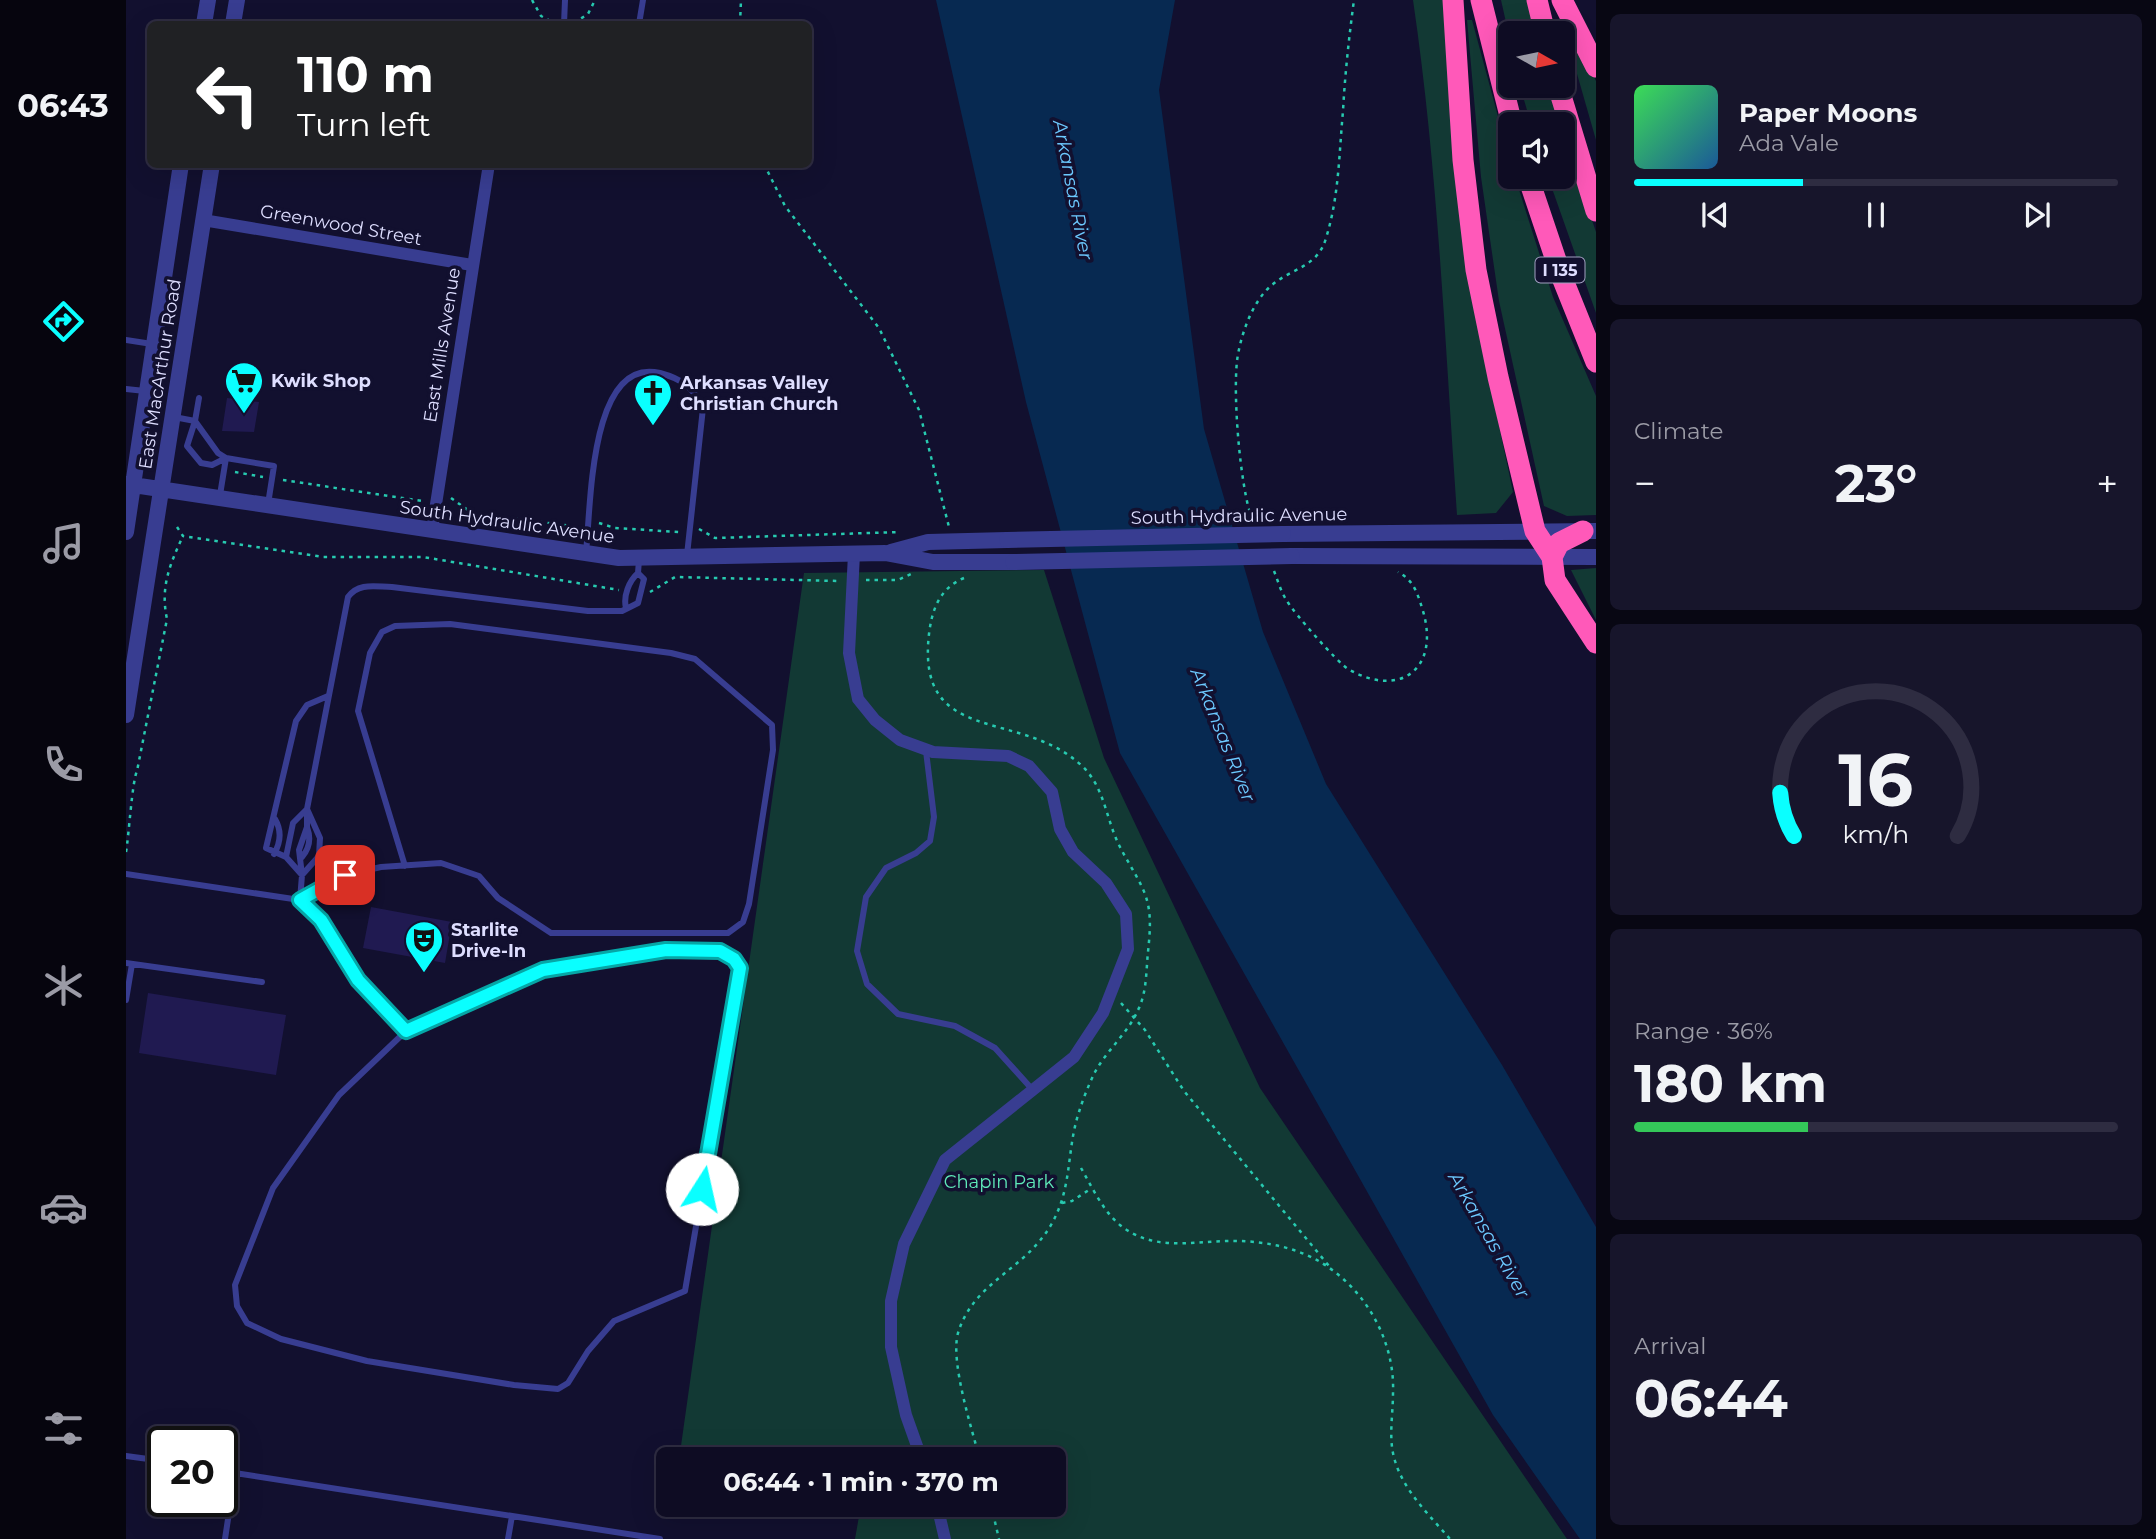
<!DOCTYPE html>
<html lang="en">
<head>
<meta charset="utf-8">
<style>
	body { margin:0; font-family:Montserrat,sans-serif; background:#17152b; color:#f1f3f6; height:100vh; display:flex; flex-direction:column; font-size:26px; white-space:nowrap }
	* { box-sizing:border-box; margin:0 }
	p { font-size:23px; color:#9b9ba6 }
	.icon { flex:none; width:38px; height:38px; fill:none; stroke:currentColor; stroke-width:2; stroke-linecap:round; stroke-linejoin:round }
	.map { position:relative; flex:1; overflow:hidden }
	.drawer { display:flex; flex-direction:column; gap:14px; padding:14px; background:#080713; width:560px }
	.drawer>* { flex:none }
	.hud { position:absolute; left:21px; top:21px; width:665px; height:147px; border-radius:10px; box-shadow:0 7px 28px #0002,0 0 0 2px #2e2c41; background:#202124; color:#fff; overflow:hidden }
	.needle { width:46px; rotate:99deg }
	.tools { position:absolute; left:1372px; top:21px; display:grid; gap:14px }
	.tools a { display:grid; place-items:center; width:77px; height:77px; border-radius:10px; background:#0e0c23; box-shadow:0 7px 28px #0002,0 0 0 2px #2e2c41; font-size:35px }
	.speed { position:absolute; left:21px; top:1426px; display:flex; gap:14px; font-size:35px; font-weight:700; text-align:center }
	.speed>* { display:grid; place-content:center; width:91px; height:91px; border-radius:50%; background:#0e0c23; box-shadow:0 7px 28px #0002,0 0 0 2px #2e2c41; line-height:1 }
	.speed .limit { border:4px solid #111; border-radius:10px; background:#fff; color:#111 }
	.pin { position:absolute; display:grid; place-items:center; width:60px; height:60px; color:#fff; margin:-30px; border-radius:14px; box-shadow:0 4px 10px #0006 }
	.me { position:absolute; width:77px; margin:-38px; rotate:10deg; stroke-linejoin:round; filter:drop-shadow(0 0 5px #0008) }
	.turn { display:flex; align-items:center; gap:24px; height:147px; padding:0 35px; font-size:32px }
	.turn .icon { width:91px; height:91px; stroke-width:2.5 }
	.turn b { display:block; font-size:49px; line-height:60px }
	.big { font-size:52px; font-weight:700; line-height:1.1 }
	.drawer .card { flex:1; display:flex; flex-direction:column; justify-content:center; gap:10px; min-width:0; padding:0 24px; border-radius:10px; background:#17152b }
	.drawer .dial { align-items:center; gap:0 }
	.dial svg { height:182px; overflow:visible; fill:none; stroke:#2e2c41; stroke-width:7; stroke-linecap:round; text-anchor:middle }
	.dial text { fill:#f1f3f6; stroke:none }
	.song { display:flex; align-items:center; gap:21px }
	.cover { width:84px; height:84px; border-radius:10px; background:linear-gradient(135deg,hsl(130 70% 55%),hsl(210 70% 35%)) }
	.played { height:7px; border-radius:4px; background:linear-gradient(90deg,#0affff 35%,#2e2c41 35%) }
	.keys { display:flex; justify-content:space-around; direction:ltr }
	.heat { display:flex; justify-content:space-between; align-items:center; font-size:38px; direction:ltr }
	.charge { height:10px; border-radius:5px; background:linear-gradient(90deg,#34c759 36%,#2e2c41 0) }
	.trip { position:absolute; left:530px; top:1447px; width:410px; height:70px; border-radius:10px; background:#0e0c23; box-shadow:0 7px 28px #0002,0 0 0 2px #2e2c41; font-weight:700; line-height:70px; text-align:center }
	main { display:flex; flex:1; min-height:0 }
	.dock { display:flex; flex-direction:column; width:126px; justify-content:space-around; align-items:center; background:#06050e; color:#9b9ba6 }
	.dock .icon { width:49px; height:49px }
	.dock .selected { color:#0affff }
	.dock b { font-size:32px; color:#f1f3f6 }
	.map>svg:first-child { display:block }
	.green { fill:#123934 }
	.water { fill:#072951 }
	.building { fill:#201a51 }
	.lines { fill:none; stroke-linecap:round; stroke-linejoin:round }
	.path { stroke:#27cab0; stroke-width:2.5; stroke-dasharray:3.5 5; stroke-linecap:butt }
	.service { stroke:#383d91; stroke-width:6 }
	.minor { stroke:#383d91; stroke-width:12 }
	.tertiary { stroke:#383d91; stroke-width:16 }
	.motorway { stroke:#ff59b9; stroke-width:21 }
	.tertiary-bridge { stroke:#383d91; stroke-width:16 }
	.route-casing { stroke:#06a6a6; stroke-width:18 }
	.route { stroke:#0affff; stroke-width:12 }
	.labels { text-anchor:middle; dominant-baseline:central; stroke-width:7; stroke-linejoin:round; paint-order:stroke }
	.shield { fill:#12102f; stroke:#a1a0c1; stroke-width:2 }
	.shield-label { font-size:16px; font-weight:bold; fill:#dedeff }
	.street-label { font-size:18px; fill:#dedeff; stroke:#12102f }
	.poi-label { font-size:18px; font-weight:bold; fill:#dedeff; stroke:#12102f; text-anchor:start }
	.park-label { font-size:18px; fill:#5feab9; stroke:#12102f }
	.water-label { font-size:19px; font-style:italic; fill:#6cc9ff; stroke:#12102f }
</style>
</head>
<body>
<main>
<nav class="dock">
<b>06:43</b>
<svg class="icon selected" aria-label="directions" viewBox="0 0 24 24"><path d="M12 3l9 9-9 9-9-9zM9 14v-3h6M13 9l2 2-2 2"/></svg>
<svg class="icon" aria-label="music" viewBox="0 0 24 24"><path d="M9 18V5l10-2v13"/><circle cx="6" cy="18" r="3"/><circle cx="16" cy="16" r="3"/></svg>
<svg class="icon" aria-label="phone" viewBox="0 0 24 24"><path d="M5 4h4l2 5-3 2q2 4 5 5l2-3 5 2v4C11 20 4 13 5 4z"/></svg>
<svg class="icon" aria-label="climate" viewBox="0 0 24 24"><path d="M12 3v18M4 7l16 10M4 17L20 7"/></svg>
<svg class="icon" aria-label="car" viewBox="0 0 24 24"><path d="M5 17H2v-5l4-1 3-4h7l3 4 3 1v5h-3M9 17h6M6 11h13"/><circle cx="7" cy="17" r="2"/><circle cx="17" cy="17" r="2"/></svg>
<svg class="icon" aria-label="filters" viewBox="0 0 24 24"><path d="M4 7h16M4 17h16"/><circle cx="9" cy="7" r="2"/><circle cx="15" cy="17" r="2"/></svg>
</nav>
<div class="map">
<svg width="1470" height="1539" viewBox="0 0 1470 1539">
	<rect width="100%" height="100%" fill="#12102f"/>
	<path class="green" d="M1287,0H1317L1345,293L1387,492L1370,513L1331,515C1319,344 1312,170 1287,0Z
		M1375,0H1401L1410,33H1384V40Z
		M1341,20H1346L1384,161V177H1389L1427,297L1470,396V515L1441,516L1418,506L1373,301L1355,177Z
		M1444,30L1470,81V140L1439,32Z
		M1394,86H1423L1434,124H1405Z
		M1437,134L1470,232V313L1422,177H1437Z
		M1470,568V620L1445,570Z
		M918,570L978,758L1134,1088L1441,1539H729L735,1505H928V1460H553L678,573Z"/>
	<path class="water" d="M810,0H1049L1033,90L1078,429L1137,632L1200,784L1376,1065L1470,1227V1539H1454L1367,1415L994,753L900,402Z"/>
	<path class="building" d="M101,398L133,402L128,432L96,431Z
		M245,907L326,922L319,963L237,948Z
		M22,993L160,1015L150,1075L13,1053Z"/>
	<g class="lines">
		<path class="path" d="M406,0L415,16L426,22
			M448,23L462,14L469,0
			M614,24L615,0
			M638,164L659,206L753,328L793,410L823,527
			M109,472L137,477
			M157,480L296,501
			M325,498L346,513L453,527
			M1126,520C1114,485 1107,398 1111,361C1114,337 1126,301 1146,285C1166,268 1192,267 1200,238C1213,197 1213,154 1217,111C1219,74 1223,37 1228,0
			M473,523L489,528L553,532
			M51,527L57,536L197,557H297L493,590
			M573,529L589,538L774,532
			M1148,571C1152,581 1155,592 1161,601C1168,613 1211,662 1222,669C1274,699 1314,669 1297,611C1292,595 1288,580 1272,572
			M838,578C814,588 806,609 803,634C790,747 893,708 955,765C976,784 979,811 989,836C997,856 1011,874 1019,894C1026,913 1024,932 1022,952C1020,971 1021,992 1012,1010C1002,1033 981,1050 969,1072C963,1084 957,1099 953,1112C940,1151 947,1187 925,1225C898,1271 848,1281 832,1333C824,1362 846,1429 854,1460
			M740,580H772L785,574
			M524,592L549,577L712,581
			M0,852C3,835 6,782 11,771L41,619C34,587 44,564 57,536
			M995,1003L1019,1030L1058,1091L1203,1266
			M955,1168C966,1187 977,1211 994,1225C1026,1251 1063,1242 1101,1241C1135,1240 1174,1247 1202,1267C1243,1295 1269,1344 1267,1393C1267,1416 1262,1439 1269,1461C1278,1491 1304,1516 1324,1539
			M936,1203L946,1201L966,1188
			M865,1505L873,1539"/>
		<path class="service" d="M438,24L439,0
			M513,24L517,0
			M0,340L26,344
			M0,389L19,391
			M48,417L69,421L73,398
			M69,421L92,453L100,458L86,465L75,463L61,446Z
			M94,495L100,458L148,466L142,504
			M460,552C465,508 463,356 534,373C556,379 567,387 577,408L561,555
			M500,608C497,596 503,581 512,573
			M800,751L808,817L804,841L790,853L760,868L740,897L731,951L741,984L772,1014L829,1026L869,1048L905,1088
			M148,854C155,842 156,831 149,819
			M160,857L140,848L170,721L181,705L202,696
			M176,857C184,848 185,838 181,827
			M0,874L174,900L195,920L232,980L280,1031
			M176,875L160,857L167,823L181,809
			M176,875L173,850L181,827V811
			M174,900L219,875L255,867L315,863L353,876L372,898L425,933H602L617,922L623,904L647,750L646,725L569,659L545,653L324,624L269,626L256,632L244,653L232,711L279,866
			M174,900L176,875L193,856L194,838L181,809L222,597C233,582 250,587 266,587L462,611H496L512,603L518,579L512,573L513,560
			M540,950C565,950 599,943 614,968L559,1291L488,1321L462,1351L442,1383L432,1389L388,1385L241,1361L155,1339L121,1323L111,1306L109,1285L147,1188L213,1095L280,1031L417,970Z
			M0,963L136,982
			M0,1000L6,964
			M0,1456L37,1461
			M96,1471L534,1539
			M99,1539L109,1473
			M382,1539L386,1516"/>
		<path class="minor" d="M77,220L346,265
			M306,530L363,164
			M728,554L723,653L732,699L749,720L774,740L807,752L882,756L903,766L926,792L934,829L947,852L980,883L1000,914L1002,949L977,1013L948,1057L819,1160L778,1244L765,1301V1347L780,1415L796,1460
			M811,1505L819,1539"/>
		<path class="tertiary" d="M78,24L82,0
			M107,24L111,0
			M0,484L493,558L759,553L807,562H887
			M0,532L55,164
			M1157,534L1470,531
			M765,552L802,542L881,540
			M1166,556L1470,557
			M0,715L86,164"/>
		<path class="motorway" d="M1327,0L1337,160L1350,270L1372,377L1409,531L1426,557L1429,580L1470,643
			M1355,0L1386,124
			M1411,0L1419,33
			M1436,0L1470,67
			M1432,86L1470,211
			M1402,177L1435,275L1470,362
			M1426,557L1433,543L1457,531"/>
		<path class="tertiary-bridge" d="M881,540L1157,534
			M887,562L1166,556"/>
	</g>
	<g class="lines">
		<defs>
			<path id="route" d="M219,875L174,900L195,920L232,980L280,1031L417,970L540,950L594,951L608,959L614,968L576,1189"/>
		</defs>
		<use href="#route" class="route-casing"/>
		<use href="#route" class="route"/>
	</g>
	<defs>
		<symbol id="supermarket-pin" viewBox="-11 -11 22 30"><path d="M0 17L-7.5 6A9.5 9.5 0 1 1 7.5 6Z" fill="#0affff" stroke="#12102f"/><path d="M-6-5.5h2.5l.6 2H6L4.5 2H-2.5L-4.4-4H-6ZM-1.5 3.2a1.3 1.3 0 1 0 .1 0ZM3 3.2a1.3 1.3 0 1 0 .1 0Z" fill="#111"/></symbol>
		<symbol id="church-pin" viewBox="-11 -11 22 30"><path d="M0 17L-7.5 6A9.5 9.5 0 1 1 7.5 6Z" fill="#0affff" stroke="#12102f"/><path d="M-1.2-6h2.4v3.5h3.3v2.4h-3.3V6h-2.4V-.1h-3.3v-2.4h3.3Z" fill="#111"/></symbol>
		<symbol id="theatre-pin" viewBox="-11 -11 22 30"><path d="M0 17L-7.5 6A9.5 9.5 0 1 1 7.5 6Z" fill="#0affff" stroke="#12102f"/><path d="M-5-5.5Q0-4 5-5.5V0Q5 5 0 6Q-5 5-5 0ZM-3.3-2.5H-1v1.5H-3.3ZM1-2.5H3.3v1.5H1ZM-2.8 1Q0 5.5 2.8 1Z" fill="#111"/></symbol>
	</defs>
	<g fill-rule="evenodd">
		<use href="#supermarket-pin" x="96" y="359" width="44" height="60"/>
		<use href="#church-pin" x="505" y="371" width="44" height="60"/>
		<use href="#theatre-pin" x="276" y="918" width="44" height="60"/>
	</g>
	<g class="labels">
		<rect class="shield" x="1409.5" y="257.5" width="49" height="25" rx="5"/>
		<g class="shield-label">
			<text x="1434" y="270">I 135</text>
		</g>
		<g class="street-label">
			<text transform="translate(215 225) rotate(10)">Greenwood Street</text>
			<text transform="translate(316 345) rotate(-81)">East Mills Avenue</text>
			<text transform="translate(34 374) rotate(-81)">East MacArthur Road</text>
			<text transform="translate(1113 516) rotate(-1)">South Hydraulic Avenue</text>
			<text transform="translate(381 522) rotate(8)">South Hydraulic Avenue</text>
		</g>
		<g class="poi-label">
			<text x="145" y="381">Kwik Shop</text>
			<text x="554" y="383">Arkansas Valley<tspan x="554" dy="21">Christian Church</tspan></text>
			<text x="325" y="930">Starlite<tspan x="325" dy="21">Drive-In</tspan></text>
		</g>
		<g class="park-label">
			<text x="873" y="1182">Chapin Park</text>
		</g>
		<g class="water-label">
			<text transform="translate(947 190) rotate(79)">Arkansas River</text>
			<text transform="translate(1097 735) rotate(68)">Arkansas River</text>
			<text transform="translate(1363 1235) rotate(60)">Arkansas River</text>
		</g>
	</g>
</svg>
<div class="tools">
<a><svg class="needle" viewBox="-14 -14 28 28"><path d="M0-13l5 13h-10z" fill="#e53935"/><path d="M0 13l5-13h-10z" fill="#9b9ba6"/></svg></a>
<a><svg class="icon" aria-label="sound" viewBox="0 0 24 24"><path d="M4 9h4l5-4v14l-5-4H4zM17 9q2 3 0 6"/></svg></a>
</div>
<div class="speed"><div class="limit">20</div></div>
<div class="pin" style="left:219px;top:875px;background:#d93025"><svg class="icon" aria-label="arrive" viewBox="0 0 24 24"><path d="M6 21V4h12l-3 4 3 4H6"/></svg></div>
<svg class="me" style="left:576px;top:1189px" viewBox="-20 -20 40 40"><circle r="19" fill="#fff"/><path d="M0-13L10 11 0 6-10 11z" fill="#0affff"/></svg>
<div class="trip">06:44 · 1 min · 370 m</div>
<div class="hud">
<div class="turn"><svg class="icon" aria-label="left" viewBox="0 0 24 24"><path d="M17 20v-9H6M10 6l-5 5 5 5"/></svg><div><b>110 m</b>Turn left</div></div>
</div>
</div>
<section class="drawer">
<div class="card">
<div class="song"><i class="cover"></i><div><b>Paper Moons</b><p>Ada Vale</p></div></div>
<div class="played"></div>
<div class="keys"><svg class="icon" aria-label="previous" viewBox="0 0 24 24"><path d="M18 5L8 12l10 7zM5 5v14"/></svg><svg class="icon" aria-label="pause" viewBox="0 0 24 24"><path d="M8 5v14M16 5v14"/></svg><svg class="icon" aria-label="next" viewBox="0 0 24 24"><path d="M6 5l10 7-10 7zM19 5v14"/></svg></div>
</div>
<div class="card"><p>Climate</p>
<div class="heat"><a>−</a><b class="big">23°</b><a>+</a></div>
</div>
<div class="card dial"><svg viewBox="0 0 100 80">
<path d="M14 69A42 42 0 1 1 86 69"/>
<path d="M14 69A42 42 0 0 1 8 50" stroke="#0affff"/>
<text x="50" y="56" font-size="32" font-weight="700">16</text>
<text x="50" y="72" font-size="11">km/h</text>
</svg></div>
<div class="card"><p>Range · 36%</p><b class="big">180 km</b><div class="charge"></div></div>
<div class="card"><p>Arrival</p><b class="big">06:44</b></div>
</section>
</main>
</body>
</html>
